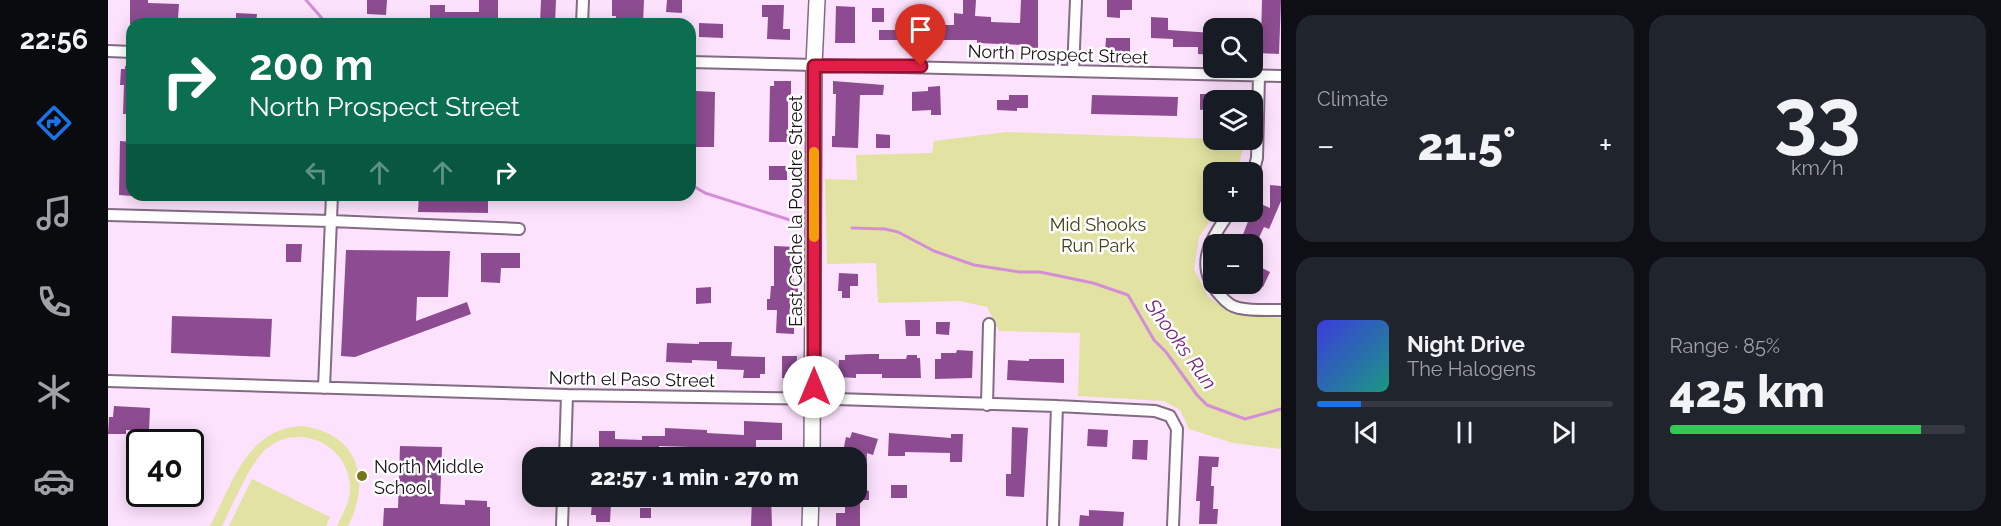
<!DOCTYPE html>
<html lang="en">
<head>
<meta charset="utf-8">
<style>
	body { margin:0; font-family:Raleway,sans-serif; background:#20242c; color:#f1f3f6; height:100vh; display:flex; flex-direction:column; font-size:22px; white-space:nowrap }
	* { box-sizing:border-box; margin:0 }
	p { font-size:20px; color:#9ea1a6 }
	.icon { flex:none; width:33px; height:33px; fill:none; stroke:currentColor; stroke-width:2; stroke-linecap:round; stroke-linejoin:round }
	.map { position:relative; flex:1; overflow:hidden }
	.sheet { display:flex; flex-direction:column; gap:15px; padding:15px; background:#0d0f14; width:720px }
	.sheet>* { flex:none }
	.hud { position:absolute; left:18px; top:18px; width:570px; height:183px; border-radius:18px; box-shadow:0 3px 15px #0003; background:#0b6e4f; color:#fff; overflow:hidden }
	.controls { position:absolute; left:1095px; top:18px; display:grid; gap:12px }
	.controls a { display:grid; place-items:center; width:60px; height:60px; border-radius:12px; background:#171b24; box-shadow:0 3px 15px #0003; font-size:30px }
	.speed { position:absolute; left:18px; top:429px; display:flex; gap:12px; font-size:30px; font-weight:700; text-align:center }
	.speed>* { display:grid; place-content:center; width:78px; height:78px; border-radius:50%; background:#171b24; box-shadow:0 3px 15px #0003; line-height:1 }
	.speed .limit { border:3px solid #111; border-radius:9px; background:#fff; color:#111 }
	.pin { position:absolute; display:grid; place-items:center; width:51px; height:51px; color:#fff; margin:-62px -26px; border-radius:50% 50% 50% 0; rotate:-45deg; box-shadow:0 0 6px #0007 }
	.pin .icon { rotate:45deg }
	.me { position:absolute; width:66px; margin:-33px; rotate:0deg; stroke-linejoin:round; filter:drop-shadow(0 0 4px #0008) }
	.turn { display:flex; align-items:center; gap:21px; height:126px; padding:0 24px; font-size:27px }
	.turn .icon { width:78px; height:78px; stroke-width:2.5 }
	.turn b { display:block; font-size:42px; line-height:51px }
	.lanes { display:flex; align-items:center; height:57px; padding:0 24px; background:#0003; justify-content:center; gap:30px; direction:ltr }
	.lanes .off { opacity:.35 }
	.big { font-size:45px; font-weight:800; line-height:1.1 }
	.sheet .widget { flex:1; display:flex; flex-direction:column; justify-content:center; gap:9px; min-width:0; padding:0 21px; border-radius:18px; background:#20242c }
	.sheet .dial { align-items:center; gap:0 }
	.dial b { font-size:78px; line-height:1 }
	.song { display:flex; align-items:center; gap:18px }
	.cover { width:72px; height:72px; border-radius:9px; background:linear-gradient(135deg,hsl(240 70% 55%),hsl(170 70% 35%)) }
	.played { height:6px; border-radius:3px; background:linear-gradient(90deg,#1a73e8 15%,#363941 15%) }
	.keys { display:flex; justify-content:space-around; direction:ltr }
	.heat { display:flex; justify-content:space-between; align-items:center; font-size:33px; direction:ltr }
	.charge { height:9px; border-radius:4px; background:linear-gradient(90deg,#34c759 85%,#363941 0) }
	.sheet .tiles { flex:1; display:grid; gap:15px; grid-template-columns:repeat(2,1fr) }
	.trip { position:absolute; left:414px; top:447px; width:345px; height:60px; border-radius:18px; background:#171b24; box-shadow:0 3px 15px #0003; font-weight:800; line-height:60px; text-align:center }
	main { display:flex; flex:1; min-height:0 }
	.tab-bar { display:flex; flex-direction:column; width:108px; justify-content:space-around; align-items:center; background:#090b0e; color:#9ea1a6 }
	.tab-bar .icon { width:42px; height:42px }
	.tab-bar .selected { color:#1a73e8 }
	.tab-bar b { font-size:27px; color:#f1f3f6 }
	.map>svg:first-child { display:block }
	.green { fill:#e2e3a2 }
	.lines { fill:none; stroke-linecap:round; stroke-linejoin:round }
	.stream { stroke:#d48ed7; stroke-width:3 }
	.building { fill:#8d4c91 }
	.street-casing { stroke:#826b83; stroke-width:14 }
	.secondary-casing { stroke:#826b83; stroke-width:18 }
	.street { stroke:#fff; stroke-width:10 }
	.secondary { stroke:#fff; stroke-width:15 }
	.route-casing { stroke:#92132f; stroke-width:15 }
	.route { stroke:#e11d48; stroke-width:10 }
	.slow { stroke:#f59e0b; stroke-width:10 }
	.poi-dot { fill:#757419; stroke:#fff; stroke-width:2 }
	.labels { text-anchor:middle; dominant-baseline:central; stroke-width:5; stroke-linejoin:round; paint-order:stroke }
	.street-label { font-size:18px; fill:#180f18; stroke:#fff }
	.park-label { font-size:18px; fill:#424216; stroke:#fff }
	.poi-label { font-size:18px; fill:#180f18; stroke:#fff; text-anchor:start }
	.water-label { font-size:20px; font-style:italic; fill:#78267d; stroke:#fff }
</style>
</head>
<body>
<main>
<nav class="tab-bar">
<b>22:56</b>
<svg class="icon selected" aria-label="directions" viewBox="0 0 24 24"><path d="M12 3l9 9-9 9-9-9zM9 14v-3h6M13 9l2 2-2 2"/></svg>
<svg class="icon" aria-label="music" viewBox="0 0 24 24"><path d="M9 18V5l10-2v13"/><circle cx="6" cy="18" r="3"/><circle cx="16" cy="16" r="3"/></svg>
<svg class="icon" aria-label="phone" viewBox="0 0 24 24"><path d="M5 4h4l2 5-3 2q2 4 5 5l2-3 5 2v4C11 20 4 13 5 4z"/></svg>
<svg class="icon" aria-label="climate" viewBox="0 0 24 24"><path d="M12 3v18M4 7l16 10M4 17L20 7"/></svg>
<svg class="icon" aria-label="car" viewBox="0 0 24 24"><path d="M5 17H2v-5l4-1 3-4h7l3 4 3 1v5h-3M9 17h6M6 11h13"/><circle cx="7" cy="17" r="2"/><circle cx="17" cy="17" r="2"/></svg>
</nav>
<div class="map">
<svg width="1173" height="526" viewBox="0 0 1173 526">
	<rect width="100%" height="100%" fill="#fce2fd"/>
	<path class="green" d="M898,132L1137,140L1129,172H1106V212H1108L1091,237L1086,269L1100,297L1126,314L1173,318V449L1125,443L1081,429L1072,410L1056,401L970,396L972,333L891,331L879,307L852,301L770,303L768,263L719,264L717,179L749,180L748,155L824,153L826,141Z
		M194,426C250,433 264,480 240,526H229C234,515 241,504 242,492C245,447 192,420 158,449C141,464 125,505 114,526H102C124,484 139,428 194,426Z
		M144,479L222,517L218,526H121Z"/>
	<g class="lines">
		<path class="stream" d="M198,0L219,24
			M582,184L597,193L682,220
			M744,228L777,229L790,232L826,251L866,265L911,272H932L985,283L1020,295L1046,340L1058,352L1089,395L1099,405L1137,419L1173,409"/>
	</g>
	<path class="building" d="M22,0H40V3L71,4L70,18H67L66,24H22Z
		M259,0H279L278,15L259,14Z
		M371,0H390V24H322V5H337V12H371Z
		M433,0H448L447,24H432Z
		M504,0H536L535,24H507L508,16H504Z
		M559,0H574V13L558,12Z
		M855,0H868L867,16L883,17V22L912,23L913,0H930V50H916V45L869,43V40H771V30H796L798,10H809V25H846V13L855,14Z
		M999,0H1024V10H1012V18L999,17Z
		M1154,0H1173L1171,54L1150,53V38H1153Z
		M654,5H676L675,29H682V40L659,39L660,17H654Z
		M728,6L747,7V43H727Z
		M764,8H776V22H764Z
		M128,13L149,14L148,24H128Z
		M1043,17L1060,18V30L1105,33L1106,55L1090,54V47H1065V39L1043,38Z
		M591,23L615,24V38L591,37Z
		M998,38H1022V53H997Z
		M17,66L24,67V114H15L16,85H12L13,69H17Z
		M666,81H683V95H680V142H661L662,86H666Z
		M725,81L776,85L775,95H752L750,148L724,147V136H727L728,94H725Z
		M832,86L833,115H823V110L804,111V92L820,91V87Z
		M588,91L607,92L606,147H587Z
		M1092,94H1104L1105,109L1092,110Z
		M901,95H920V108H909V111L889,110V100H901Z
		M984,95L1070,97L1069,116L983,114Z
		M768,134L782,135V148H768Z
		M12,141L24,142V196L11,195Z
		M661,166H679V180H661Z
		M1162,185L1173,186V201L1161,229L1156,227L1148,244H1133L1136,238L1134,237L1141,219L1146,221L1153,204L1162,208Z
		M311,195H380V213L310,212Z
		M178,244H194L193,262H178Z
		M666,246L688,247L685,287H690V297H682V316H686V334L668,333L669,310H659V299H662L663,286H666Z
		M238,250L342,251L340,297H309L308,321L359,302L363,314L247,357L233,356Z
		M373,253H412V268H393L392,283L373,282Z
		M1144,263L1162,272L1155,287L1144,282Z
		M731,273L750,274V286H742V298H734V291H730Z
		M603,287V303L588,304V288Z
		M64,316L164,319L162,357L63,353Z
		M797,320H812V336H798Z
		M828,322H842L841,335L828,334Z
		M591,342H624L623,356L657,357V374H652V378H635L636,370L609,369V361L584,360V363L558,362L559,343L591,344Z
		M849,350L865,351L864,378L827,379V359H833V353H848Z
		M761,354H771V359H798L799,355H809V358H812L813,378H774V374H748V378L730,377L731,360H737V355Z
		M674,356H689L688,378H674Z
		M921,359H956V383L899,380L900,360L921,361Z
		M6,406L42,408L41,431L18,430V434H0L1,417H5Z
		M636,421L674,423V440H648V450H624L623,458H610V454H607V451H582V447L551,446V458H520V454H513V452L491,451V431H507V439L534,440V436H557V428L599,430V433L636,435Z
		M904,427L920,428L916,497L898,496V474H903Z
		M980,429L1000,430L999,447L979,446Z
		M744,432L770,439L765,455L759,453L758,490L761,491V500H752V526H728V513H737V496H748V458H739V448L736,447L738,437L742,438Z
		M781,433L843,438V434H855L854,462H842V453L797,452V456H780Z
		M1025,440H1040L1039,460L1024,459Z
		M292,446L334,447L332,504L357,505V500L379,501V507H382V526H275L276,508H290Z
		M1091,456L1111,457L1110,467H1104L1103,486H1106L1105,509H1110L1109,524H1091L1092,501H1088Z
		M783,485H799V498H783Z
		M644,496H663L664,526H643Z
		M484,502L503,503L502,522H488V515H483Z
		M532,508H543V518H532Z
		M981,510L1016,512L1015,526H971L972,515L981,516Z"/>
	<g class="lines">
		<defs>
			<path id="street" d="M474,24L475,0
				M0,51L24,52
				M582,62L1173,76
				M965,71L968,0
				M1144,177L1149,158L1151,76
				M1122,212C1103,238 1085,266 1112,295C1117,301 1124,307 1131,308C1144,311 1160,310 1173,310
				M0,215L223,221L411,229
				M0,381L459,395L728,399L949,406L1047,411L1062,416L1069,429L1065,526
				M216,388L224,195
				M879,405L881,324
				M457,458L459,395
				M454,526L455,496
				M945,526L949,406"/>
			<path id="secondary" d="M704,458L706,65L709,0
				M702,526L703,496"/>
		</defs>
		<use href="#street" class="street-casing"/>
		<use href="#secondary" class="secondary-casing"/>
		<use href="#street" class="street"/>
		<use href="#secondary" class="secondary"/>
	</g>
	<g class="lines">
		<defs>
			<path id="route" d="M706,387V66H813"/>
		</defs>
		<use href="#route" class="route-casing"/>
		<use href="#route" class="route"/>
		<path class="slow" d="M706,237V152"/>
	</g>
	<circle class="poi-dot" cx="254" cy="476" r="6"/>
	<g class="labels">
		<g class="street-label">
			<text transform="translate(950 54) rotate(2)">North Prospect Street</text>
			<text transform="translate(687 211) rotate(-90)">East Cache la Poudre Street</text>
			<text transform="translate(524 379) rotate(1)">North el Paso Street</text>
		</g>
		<g class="park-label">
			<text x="990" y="224">Mid Shooks<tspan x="990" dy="21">Run Park</tspan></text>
		</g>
		<g class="poi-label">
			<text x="266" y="466">North Middle<tspan x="266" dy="21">School</tspan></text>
		</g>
		<g class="water-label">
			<text transform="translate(1073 344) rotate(54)">Shooks Run</text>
		</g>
	</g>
</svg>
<div class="controls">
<a><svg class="icon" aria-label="search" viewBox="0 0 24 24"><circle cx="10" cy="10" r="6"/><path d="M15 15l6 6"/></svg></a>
<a><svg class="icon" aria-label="layers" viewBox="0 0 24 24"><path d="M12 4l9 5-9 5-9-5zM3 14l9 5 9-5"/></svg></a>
<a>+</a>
<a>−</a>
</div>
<div class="speed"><div class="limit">40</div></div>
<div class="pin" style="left:813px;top:66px;background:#d93025"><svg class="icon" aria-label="arrive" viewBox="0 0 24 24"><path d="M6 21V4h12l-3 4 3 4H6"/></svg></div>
<svg class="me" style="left:706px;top:387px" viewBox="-20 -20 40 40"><circle r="19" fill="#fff"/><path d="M0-13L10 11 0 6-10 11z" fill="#e11d48"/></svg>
<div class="trip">22:57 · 1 min · 270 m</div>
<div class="hud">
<div class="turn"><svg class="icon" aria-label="right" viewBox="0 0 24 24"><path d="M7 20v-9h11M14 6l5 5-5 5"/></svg><div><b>200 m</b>North Prospect Street</div></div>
<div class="lanes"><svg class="icon off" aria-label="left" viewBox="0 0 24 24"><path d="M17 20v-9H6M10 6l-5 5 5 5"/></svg><svg class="icon off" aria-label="ahead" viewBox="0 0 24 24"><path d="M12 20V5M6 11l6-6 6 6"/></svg><svg class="icon off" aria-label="ahead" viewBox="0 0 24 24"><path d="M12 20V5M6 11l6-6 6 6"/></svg><svg class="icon" aria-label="right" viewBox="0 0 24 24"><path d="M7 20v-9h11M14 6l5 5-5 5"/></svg></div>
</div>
</div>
<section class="sheet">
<div class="tiles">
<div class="widget"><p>Climate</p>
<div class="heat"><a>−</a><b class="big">21.5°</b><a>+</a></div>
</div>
<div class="widget dial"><b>33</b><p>km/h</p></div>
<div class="widget">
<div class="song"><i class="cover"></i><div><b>Night Drive</b><p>The Halogens</p></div></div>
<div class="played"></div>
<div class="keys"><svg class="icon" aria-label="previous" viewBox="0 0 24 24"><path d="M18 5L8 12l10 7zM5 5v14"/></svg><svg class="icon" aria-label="pause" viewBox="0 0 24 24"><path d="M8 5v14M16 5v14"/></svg><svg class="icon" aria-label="next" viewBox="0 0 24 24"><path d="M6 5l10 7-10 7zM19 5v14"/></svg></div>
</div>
<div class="widget"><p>Range · 85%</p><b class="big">425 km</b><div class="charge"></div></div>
</div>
</section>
</main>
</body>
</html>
